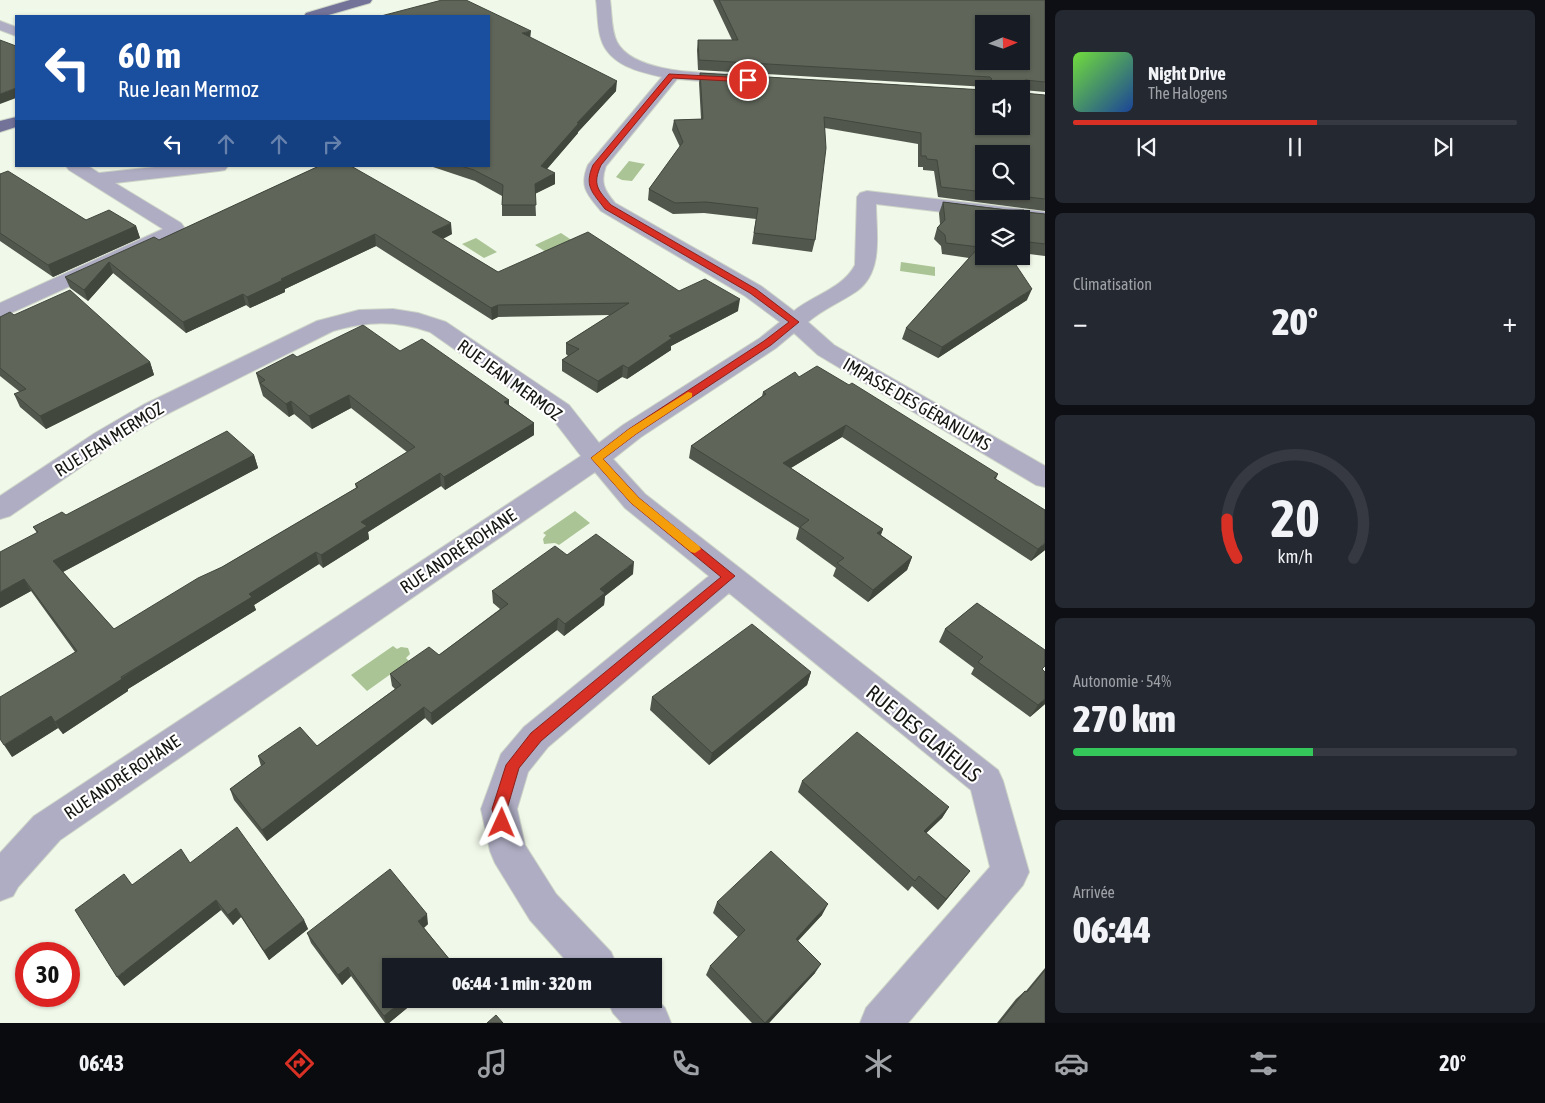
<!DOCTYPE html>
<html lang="fr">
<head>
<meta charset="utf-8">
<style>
	body { margin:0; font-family:"Asap Condensed",sans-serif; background:#242831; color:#f1f3f6; height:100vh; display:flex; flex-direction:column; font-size:19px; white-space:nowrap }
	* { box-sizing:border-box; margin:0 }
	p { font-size:16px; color:#9ea1a6 }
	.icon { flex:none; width:28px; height:28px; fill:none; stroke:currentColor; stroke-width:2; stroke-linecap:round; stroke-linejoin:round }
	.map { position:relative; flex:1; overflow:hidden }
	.panel { display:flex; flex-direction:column; gap:10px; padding:10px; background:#0d0f14; width:500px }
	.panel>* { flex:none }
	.hud { position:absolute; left:15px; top:15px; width:475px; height:152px; border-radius:0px; box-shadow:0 1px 4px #0004; background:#1a4fa0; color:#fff; overflow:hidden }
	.needle { width:32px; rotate:88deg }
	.tools { position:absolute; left:975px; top:15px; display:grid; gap:10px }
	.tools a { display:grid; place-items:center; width:55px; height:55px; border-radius:0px; background:#171b24; box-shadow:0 1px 4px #0004; font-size:25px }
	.speed { position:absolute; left:15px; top:942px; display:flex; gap:10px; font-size:25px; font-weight:700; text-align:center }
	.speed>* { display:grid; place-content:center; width:65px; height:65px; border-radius:50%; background:#171b24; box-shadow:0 1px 4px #0004; line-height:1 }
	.speed .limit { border:8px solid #d22; background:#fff; color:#111 }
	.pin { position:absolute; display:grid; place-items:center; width:42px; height:42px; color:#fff; margin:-21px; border:2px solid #fff; border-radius:50%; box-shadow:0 1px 5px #0007 }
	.me { position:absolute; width:55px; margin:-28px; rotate:1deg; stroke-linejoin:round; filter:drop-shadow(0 0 4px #0008) }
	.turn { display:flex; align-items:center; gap:18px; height:105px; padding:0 20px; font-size:22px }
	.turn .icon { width:65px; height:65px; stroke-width:2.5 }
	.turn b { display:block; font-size:35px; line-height:42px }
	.lanes { display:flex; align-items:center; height:48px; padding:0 20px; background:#0003; justify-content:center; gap:25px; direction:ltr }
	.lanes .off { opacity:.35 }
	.big { font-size:38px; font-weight:800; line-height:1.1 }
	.panel .widget { flex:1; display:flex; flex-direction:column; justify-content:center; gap:8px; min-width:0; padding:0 18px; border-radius:8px; background:#242831 }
	.panel .dial { align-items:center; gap:0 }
	.dial svg { height:130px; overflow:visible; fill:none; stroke:#363941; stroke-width:7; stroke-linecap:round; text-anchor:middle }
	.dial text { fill:#f1f3f6; stroke:none }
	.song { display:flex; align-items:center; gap:15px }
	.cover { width:60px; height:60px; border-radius:8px; background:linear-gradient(135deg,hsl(100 70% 55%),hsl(220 70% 35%)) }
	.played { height:5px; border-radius:2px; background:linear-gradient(90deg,#d93025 55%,#363941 55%) }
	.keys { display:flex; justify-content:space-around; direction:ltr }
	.heat { display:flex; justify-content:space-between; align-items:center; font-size:28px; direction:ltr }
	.charge { height:8px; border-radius:4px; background:linear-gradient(90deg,#34c759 54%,#363941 0) }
	.trip { position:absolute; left:382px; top:958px; width:280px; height:50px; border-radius:0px; background:#171b24; box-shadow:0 1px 4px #0004; font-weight:800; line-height:50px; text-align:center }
	.menu { display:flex; height:80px; justify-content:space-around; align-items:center; background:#090b0e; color:#9ea1a6 }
	.menu .icon { width:35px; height:35px }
	.menu .active { color:#d93025 }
	.menu b { font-size:22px; color:#f1f3f6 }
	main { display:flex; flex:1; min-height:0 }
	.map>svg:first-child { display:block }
	.water { fill:#abc495 }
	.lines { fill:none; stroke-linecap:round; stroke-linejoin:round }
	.minor-casing { stroke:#cdd4c7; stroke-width:2 }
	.major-casing { stroke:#cdd4c7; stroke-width:2 }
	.minor { fill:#aeadc3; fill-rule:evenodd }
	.major { fill:#737298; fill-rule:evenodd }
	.wall { fill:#52574d }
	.shaded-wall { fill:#42473e }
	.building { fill:#5f6559; stroke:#42473e; fill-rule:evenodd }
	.route { fill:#d93025; stroke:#8d1f18 }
	.slow { fill:#f59e0b }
	.labels { text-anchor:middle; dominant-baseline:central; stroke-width:4.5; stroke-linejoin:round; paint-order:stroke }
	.street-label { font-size:18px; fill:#141712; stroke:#fff }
	.near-street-label { font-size:21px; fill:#141712; stroke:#fff }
</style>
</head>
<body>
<main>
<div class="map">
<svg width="1045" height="1023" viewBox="0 0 1045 1023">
	<rect width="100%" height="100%" fill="#f0f8e9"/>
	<path class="water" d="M629,161L645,164L632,181L622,180L616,177Z
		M561,233L576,243L546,252L535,245Z
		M476,238L497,252L484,258L462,244Z
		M901,262L935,267V276L900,271Z
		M575,511L590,523L559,545L555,543L544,544L543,539L546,535L543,533Z
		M393,646L397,649L401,647L408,648L410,654L406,658L409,661L367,691L351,675Z"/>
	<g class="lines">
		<defs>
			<path id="minor" d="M596,0H610C612,13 611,30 617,42C634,74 706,73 737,74L743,76L745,79L743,82L737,84L677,79L606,166C600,182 604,190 615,203L761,286L794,311C814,295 843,288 855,265L857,197L860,193L867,191L1045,212V224L1021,221V219H1002L876,204C876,233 884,271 857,291C841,302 823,309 808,322L834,345L1045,466V487L1036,485L818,355L794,333L776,348L641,437L613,459L645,494L998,770L1003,781L1029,872L1023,885L908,1023H860L866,1008L990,867L971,790L729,593L548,747L528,772L517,809L525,845L556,894L611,952L617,966H571L530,920L495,863L490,851L481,809L501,754L524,727L709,576L625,508L595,472L60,840L18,887L13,896L0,901V853L34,816L581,456L551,417L430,332C395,320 368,321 333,331L161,417L113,445L10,516L0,519V496L95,433L143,405L317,321L359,310L393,309L418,313L446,322L569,405L599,443L623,425L760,338L780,322L745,296L601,211C587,194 579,187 588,165L662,77C639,72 609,65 601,39C597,27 598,13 596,0Z
				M0,21L16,27V36L0,30Z
				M66,166H88L99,173L164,166H228L225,170L219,171L115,183L181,223L184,227L176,238L0,318V303L163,229L69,170Z
				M654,997L665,1008L671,1023H622L613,1013L607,999Z"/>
			<path id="major" d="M350,0H372L370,3L325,16H304L306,13Z
				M16,117V127L0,132V121Z"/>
		</defs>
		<use href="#minor" class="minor-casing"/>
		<use href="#major" class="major-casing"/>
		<use href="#minor" class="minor"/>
		<use href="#major" class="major"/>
	</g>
	<path class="wall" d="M713,0H1045V92L1023,90V93L1045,95V211L938,197L934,171L923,170V167H918V144L825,128L815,240L812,252L752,244L756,219L704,213L673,214L648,200L649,189L680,147L672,130L674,120L701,119L699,83L700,73L984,90L1021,89H987V87L698,70L697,50L698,40H732Z
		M530,38L616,91L578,132V133L547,169L555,184L535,194L536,216H502V196L475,181L430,166H489Z
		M319,166L452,234L443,239L498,272L679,291L738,311L671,346V350L627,379L622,377L597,393L562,371V360L568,356L566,354V343L610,315L498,317L492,320L376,246L285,289V292L250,308L246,305L186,333L113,273L88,301L70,288L65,277L159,240Z
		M0,174L86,220L136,226L140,238L53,277L0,241Z
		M943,202L1045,214V256L1021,253V219H984L1027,300L938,358L902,339L906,328L969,258L942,254L941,246L934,239L937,228L940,224L939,213Z
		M14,315L150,362L154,375L46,429L20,407L14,394L20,392L0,376V317Z
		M400,351L509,400V405L534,423V435L445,490L441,486L368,532L369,539L323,568L319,564L254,605L256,610L128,689V691L63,734L58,728L12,757L75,652L31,591L0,608L37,533L33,527L66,515L254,455L258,468L63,572L114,629L222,567L356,488L355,484L407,452L351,408L312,429L294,414L289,417L263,396L256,373L297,357Z
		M799,377L998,474L996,479L1045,550L1031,561L842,437L791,468L883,529L881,535L912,557L907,570L868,602L833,576L836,568L796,539L799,528L689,458L691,446L762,396L763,392Z
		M567,555L633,574L605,596L604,605L564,636L557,630L432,725L425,718L267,841L234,800L230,789L261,766L258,756L317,746L395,689L392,686L390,674L439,655L500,609L493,603L492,591Z
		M977,603L1045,704L1030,717L971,674L974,668L939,642L945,629Z
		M811,672L807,685L709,765L650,710L652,697Z
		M802,781L949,807L942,818L926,833L970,871L938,910L912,886L908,891L798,792Z
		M190,863L304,920L308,929L269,960L241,917L233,925L221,910L124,986L132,885Z
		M717,902L822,915L798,941L815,973L769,1023H752L706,975L710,966L738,937L713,913Z
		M428,924L424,928L450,960L451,966H391V999H418L389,1023H385L351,976L342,985L311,943L307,933Z
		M1045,968V1023H997L1016,999L1025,991H1026Z"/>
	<path class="shaded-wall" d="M531,31L530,40L522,33Z
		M617,81L616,91L578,132V133L540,177L541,166L577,123Z
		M16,88V98L0,104V94Z
		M555,173V184L534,194L535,184Z
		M451,223L452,234L433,243L432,232Z
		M136,226L140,238L53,277L48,265Z
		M375,234L376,246L285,289V292L250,308L247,297L281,279Z
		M109,262L113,273L88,301L84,290Z
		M1032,289L1027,300L938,358L942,347Z
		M243,294L246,305L186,333L183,322Z
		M740,299L738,311L671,346V350L627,379L628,368L669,336Z
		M498,305V317L492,320L491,308Z
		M150,362L154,375L46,429L40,416Z
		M623,365L622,377L597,393L598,381Z
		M349,395L351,408L312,429L309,416Z
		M509,400V412L504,402Z
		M291,401L294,414L289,417L286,404Z
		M534,423V435L445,490L444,477Z
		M846,425L842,437L779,475L783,463Z
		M254,455L258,468L59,574L53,561Z
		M440,473L441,486L368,532L369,539L323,568L321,555L361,522Z
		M883,529L878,541L877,533Z
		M1045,543V550L1031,561L1038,549Z
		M316,552L319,564L254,605L256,610L128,689V691L63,734L55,722L249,594Z
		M912,557L907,570L868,602L873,590Z
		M634,562L633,574L605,596L604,605L564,636L565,624L600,589Z
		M24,579L31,591L0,608V592Z
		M558,618L557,630L432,725L431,713Z
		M811,672L807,685L709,765L712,753Z
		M1045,699V704L1030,717L1038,705Z
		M424,707L425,718L267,841L262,830Z
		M51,716L58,728L12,757L4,745Z
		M949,807L942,818L917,842L924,831Z
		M970,871L962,881L938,910L946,899Z
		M216,900L221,910L124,986L117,977Z
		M828,904L822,915L790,949L796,939Z
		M236,908L241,917L233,925L228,915Z
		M427,914L428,924L420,931L418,921Z
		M304,920L308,929L269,960L264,951Z
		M450,960L451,966H444Z
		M821,964L815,973L769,1023H765Z
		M348,967L351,976L342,985L338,975Z
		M405,999H418L389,1023H386L384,1016Z"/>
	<path class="building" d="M442,0H466L531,31L522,33L617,81L577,123H579L541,166L555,173L535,184L536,205H502L503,185L474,170L461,166H489V16H381Z
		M719,0H1045V82L1025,80L1023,82V93L1045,95V199L941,187L937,160L927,159L926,156H921V133L824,117L826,148L815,240L754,233L758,208L706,202L675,203L649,189L683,142L674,120L703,119L700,73L984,90V126H1021V89H988L989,88V81L992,79L990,77L699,60L698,40H738ZM984,24H1021V61H984ZM984,154H1021V191H984Z
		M0,40L16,46V88L0,94Z
		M319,166H351L451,223L432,232L498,272L588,232L679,291L705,279L740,299L669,336L672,338L628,368L623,365L598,381L562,360L579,349L566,343L629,303L498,305L491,308L375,234L281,279L283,280L247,297L243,294L183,322L109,262L84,290L65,277L154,237L159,240Z
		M8,171L86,220L109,210L136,226L48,265L0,233V174Z
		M943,202L1006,210H1024L1025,212L1045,214V244L1021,241V219H984V256H1010L1032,289L942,347L906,328L979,247L946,243L945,235L937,228L945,220Z
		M70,290L150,362L40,416L14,394L26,389L0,368V317L10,312L14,315Z
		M363,325L400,351L422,339L509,400L504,402L534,423L444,477L440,473L361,522L367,526L321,555L316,552L249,594L252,597L121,677L122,679L55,722L51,716L4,745L0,739V697L77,651L24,579L0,592V552L38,532L33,527L62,512L66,515L227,431L254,455L53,561L114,629L198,578L222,567L358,487L355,484L415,447L349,395L309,416L291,401L286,404L260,383L265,380L256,373L293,354L297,357Z
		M817,366L849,385L852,383L998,474L994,478L1045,510V543L1038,549L846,425L783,463L883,529L877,533L912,557L873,590L837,563L844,558L800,527L809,520L691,446L766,394L763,392L795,372L799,377Z
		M596,534L634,562L600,589L605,593L565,624L558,618L431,713L424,707L262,830L230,789L265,763L258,756L300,727L317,746L401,685L390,674L429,647L439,655L508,604L492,591L555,546L567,555Z
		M977,603L1045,650V666L1042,669L1045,672V699L1038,705L978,662L983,657L945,629Z
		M752,624L811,672L712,753L652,697Z
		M857,732L949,807L924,831L970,871L946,899L919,876L915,881L802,781Z
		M237,827L304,920L264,951L236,908L228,915L216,900L117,977L75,910L124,874L132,885L181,849L190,863Z
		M771,851L828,904L796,939L821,964L765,1023L710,966L745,930L717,902Z
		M390,869L427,914L418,921L450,960L444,966H391V999H405L384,1016L348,967L338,975L307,933Z
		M1045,970V1023H999L1025,991L1027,992Z
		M496,1015L503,1023H487Z"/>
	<path class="route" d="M669,74L748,78L751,80L748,82L673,78L601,165C592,185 598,190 611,205L756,289L799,322L771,345L636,434L603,459L639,498L735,576L541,741L519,768L507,809L510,823L507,828L502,830L497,828L492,809L506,765L531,733L721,577L631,503L591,458L629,429L764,341L789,322L750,293L605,209C592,192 584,186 593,165Z"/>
	<path class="slow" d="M688,392L692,393V397L636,434L603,459L639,498L699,546L701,549L695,553L691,552L631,503L591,458L629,429Z"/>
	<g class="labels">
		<g class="street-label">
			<text transform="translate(510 380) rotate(36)">RUE JEAN MERMOZ</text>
			<text transform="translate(917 404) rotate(30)">IMPASSE DES GÉRANIUMS</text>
			<text transform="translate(109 439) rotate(-32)">RUE JEAN MERMOZ</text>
			<text transform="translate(458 551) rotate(-34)">RUE ANDRÉ ROHANE</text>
			<text transform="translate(122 777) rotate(-34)">RUE ANDRÉ ROHANE</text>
		</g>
		<g class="near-street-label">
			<text transform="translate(924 733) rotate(39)">RUE DES GLAÏEULS</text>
		</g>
	</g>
</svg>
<div class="tools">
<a><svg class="needle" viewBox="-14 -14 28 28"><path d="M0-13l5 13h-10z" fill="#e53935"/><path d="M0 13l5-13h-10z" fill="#9ea1a6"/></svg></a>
<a><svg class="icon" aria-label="sound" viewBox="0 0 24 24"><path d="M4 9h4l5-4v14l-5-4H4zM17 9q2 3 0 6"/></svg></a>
<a><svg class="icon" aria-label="search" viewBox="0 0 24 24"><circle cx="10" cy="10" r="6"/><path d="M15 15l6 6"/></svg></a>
<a><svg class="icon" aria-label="layers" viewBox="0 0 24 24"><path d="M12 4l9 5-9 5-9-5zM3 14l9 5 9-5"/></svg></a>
</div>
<div class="speed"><div class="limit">30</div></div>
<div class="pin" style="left:748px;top:80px;background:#d93025"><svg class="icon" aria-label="arrive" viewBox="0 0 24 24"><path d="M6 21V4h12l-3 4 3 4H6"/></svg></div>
<svg class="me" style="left:502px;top:823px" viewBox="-20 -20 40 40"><path d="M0-17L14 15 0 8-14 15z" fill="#d93025" stroke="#fff" stroke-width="4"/></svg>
<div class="trip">06:44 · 1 min · 320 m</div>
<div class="hud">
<div class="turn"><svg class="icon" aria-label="left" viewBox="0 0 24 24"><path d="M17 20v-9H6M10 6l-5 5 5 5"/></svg><div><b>60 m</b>Rue Jean Mermoz</div></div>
<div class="lanes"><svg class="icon" aria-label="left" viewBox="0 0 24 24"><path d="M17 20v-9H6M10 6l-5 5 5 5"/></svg><svg class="icon off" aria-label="ahead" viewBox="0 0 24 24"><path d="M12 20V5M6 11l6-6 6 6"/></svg><svg class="icon off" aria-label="ahead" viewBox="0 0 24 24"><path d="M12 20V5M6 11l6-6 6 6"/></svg><svg class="icon off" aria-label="right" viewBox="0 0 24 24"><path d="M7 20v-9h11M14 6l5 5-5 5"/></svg></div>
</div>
</div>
<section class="panel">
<div class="widget">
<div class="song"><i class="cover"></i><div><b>Night Drive</b><p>The Halogens</p></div></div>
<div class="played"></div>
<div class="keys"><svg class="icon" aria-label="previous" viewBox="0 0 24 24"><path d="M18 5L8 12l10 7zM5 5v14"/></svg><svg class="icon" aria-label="pause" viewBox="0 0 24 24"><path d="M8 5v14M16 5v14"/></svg><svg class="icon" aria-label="next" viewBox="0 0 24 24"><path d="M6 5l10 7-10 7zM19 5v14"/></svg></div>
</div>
<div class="widget"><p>Climatisation</p>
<div class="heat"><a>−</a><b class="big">20°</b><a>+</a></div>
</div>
<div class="widget dial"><svg viewBox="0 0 100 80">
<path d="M14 69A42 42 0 1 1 86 69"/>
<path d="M14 69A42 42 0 0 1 8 45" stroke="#d93025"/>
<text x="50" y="56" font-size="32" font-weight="700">20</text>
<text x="50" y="72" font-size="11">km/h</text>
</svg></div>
<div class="widget"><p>Autonomie · 54%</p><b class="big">270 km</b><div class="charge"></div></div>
<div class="widget"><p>Arrivée</p><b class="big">06:44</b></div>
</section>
</main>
<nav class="menu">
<b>06:43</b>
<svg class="icon active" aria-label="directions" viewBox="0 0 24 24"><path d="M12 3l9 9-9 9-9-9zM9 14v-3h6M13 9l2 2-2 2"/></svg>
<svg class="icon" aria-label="music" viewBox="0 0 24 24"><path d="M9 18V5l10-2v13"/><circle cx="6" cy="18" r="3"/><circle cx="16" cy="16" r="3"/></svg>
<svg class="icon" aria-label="phone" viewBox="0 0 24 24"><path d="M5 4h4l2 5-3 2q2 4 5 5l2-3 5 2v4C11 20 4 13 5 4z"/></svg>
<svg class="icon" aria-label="climate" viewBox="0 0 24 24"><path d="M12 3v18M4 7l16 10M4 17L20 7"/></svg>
<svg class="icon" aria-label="car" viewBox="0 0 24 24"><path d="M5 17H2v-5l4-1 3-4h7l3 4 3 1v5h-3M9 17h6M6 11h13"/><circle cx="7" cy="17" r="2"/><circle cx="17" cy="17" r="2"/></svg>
<svg class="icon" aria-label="filters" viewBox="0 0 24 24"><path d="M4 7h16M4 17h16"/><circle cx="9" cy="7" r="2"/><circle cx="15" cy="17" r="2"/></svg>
<b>20°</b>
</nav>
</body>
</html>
